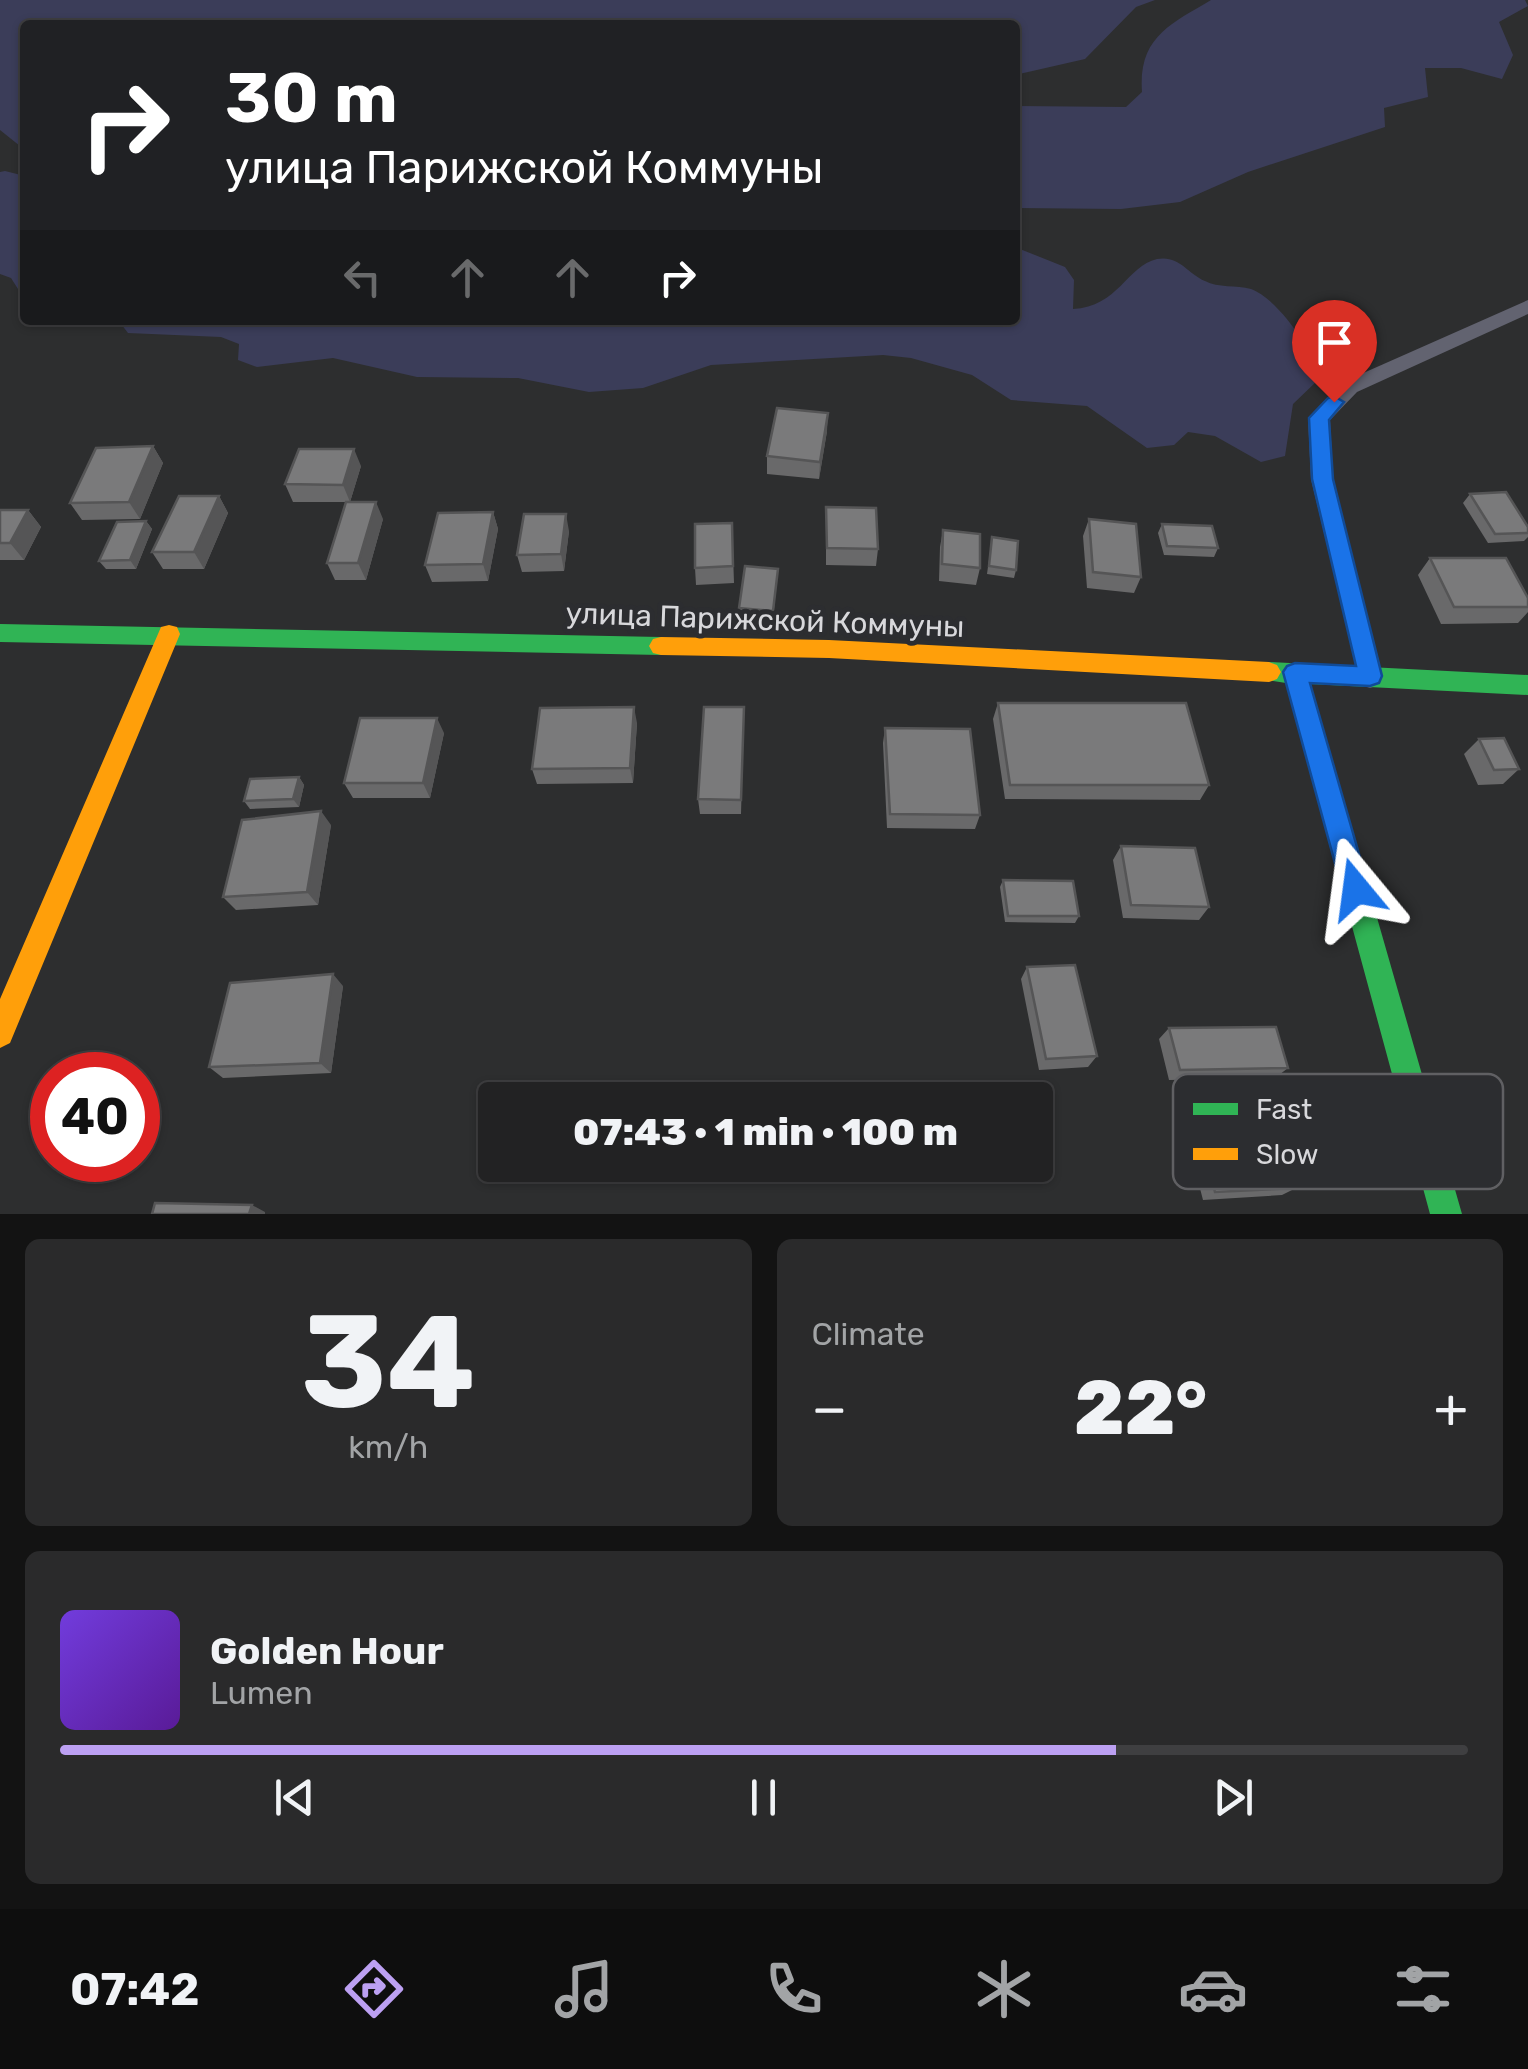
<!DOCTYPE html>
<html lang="en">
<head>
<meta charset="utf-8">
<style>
	body { margin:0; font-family:Rubik,sans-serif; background:#2a2a2b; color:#f1f3f6; height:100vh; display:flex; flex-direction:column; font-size:38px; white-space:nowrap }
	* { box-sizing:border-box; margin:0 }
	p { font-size:32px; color:#a2a4a6 }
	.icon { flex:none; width:55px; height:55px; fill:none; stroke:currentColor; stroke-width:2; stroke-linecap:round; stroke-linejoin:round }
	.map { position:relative; height:1214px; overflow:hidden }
	.side { display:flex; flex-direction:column; gap:25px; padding:25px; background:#131313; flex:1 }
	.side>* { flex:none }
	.banner { position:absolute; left:20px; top:20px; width:1000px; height:305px; border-radius:10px; box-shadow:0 2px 8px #0004,0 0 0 2px #3f3f41; background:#202124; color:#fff; overflow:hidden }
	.speed { position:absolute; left:30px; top:1052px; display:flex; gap:20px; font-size:50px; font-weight:700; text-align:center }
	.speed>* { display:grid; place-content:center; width:130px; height:130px; border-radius:50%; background:#222223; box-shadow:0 2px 8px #0004,0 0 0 2px #3f3f41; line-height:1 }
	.speed .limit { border:15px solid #d22; background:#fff; color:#111 }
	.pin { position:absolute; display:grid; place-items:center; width:85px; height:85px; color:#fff; margin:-102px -42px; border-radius:50% 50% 50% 0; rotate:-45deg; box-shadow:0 0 10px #0007 }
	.pin .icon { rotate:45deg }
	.me { position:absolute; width:110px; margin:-55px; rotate:344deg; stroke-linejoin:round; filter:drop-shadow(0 0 8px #0008) }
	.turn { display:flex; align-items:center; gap:35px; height:210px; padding:0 40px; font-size:45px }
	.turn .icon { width:130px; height:130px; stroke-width:2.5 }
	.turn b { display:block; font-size:70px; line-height:85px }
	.lanes { display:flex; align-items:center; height:95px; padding:0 40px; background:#0003; justify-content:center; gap:50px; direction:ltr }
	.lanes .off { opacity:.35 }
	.big { font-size:75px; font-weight:800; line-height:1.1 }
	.side .tile { flex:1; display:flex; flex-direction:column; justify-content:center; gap:15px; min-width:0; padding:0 35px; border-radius:15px; background:#2a2a2b }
	.side .dial { align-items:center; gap:0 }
	.dial b { font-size:130px; line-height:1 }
	.song { display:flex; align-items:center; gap:30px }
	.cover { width:120px; height:120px; border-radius:15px; background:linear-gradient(135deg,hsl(260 70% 55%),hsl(270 70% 35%)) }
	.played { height:10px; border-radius:5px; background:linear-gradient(90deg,#bca0f2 75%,#3f3f41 75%) }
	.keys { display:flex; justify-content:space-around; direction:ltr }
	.heat { display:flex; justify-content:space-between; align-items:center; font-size:55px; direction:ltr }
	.side .tiles { flex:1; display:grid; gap:25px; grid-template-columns:1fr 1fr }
	.tile:last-child { grid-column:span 2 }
	.trip { position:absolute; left:478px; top:1082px; width:575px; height:100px; border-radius:10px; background:#222223; box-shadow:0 2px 8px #0004,0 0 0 2px #3f3f41; font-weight:800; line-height:100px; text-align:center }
	.tab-bar { display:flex; height:160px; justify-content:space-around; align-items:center; background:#0e0e0e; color:#a2a4a6 }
	.tab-bar .icon { width:70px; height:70px }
	.tab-bar .active { color:#bca0f2 }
	.tab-bar b { font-size:45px; color:#f1f3f6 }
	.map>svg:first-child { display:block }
	.green { fill:#3b3d59 }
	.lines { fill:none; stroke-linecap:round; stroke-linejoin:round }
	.lane { fill:#626370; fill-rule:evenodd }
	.fast { fill:#30b455; fill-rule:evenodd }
	.slow { fill:#ff9f0a; fill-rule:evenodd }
	.wall { fill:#69696a }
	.shaded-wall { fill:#555556 }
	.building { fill:#7a7a7b; stroke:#555556; stroke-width:2.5 }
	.route { fill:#1a73e8; stroke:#114b97; stroke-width:2.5 }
	.labels { text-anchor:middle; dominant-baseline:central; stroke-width:10; stroke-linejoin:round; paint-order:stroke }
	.street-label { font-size:30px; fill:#d8d8db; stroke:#2c2d30 }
	.key { fill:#2c2d30; stroke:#606063; stroke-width:2.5 }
	.key-label { font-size:28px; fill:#d8d8db }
</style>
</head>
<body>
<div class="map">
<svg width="1528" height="1214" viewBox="0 0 1528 1214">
	<rect width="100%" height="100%" fill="#2d2e2f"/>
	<path class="green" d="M0,0H1155L1136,7L1085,59L1015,75V25H25V150L0,130Z
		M1211,0H1525L1528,6L1499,22L1513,55L1502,79L1461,68H1425L1428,97L1384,108L1385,127L1248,172L1180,202L1121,209L1015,208V106L1126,107L1142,92C1138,37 1171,24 1211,0Z
		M5,171L25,176V300L11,278L0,274V172Z
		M1015,247L1065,267L1074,280L1073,309C1118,307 1127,266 1157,259C1179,255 1187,273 1205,281C1218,288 1236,285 1251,289C1277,298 1317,354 1318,380L1293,404L1285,456L1261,462L1215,436L1188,432L1174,445L1147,448L1087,406L1011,400L972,375L911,358L883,355L711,365L643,388L589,392L518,378L417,377L333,358L257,367L238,360L239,344L221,337L128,333L118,320H1015Z"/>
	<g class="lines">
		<path class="lane" d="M1528,300V314L1357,392L1330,420L1333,479L1383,677L1379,685L1370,688L1361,685L1311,479L1308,418L1343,382Z"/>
		<path class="fast" d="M0,624L661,637L669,639L673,646L669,653L661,655L0,642Z
			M1269,662L1528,675V695L1310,684L1462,1214H1430L1286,683L1261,679L1257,672L1261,665Z"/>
		<path class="slow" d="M169,625L177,627L180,634L10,1043L0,1048V999L158,634L161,627Z
			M661,637L829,640L1269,662L1277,665L1281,672L1277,679L1269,682L829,658L661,655L653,653L649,646L653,639Z"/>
	</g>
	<path class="wall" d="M827,431L819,479L767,474V456Z
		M153,446L163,463L140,519L82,520L70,503Z
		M361,466L350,502H293L285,484Z
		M1470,494L1528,527V537L1524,541L1488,543L1463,503Z
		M219,496L228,513L204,569H163L152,552Z
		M826,507L878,549L876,566L826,565Z
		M0,510H28L41,527L24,560H0Z
		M493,512L498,529L488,581L432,582L425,565Z
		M383,519L366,580H335L327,563Z
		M1089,519L1141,577L1134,593L1087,588L1083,536Z
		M146,521L152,529L136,569H106L99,561Z
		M732,523L734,583L696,585L695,568Z
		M1162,524L1218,548L1214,557L1164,555L1158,533Z
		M943,530L980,568L976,585L939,581L940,547Z
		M569,531L564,571L522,572L517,555Z
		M992,537L1016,570L1014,578L987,574Z
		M1430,558L1528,598V612L1518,623L1441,624L1418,575Z
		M778,569L773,619L739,616V608Z
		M998,703L1209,785L1200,800L1005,799L993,719Z
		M744,707L741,814H700L698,799Z
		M637,723L633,783L537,784L532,769Z
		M885,728L980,815L975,829L887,828L883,743Z
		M444,733L430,798H353L344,783Z
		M1479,739L1519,769L1503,784L1478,785L1464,754Z
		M299,777L304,785L299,807L250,809L244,801Z
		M331,825L318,905L236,910L223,897Z
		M1121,846L1209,907L1199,920L1123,918L1113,860Z
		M1003,880L1079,916L1075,923L1005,922L1000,887Z
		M1027,967L1097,1056L1088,1067L1039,1070L1021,979Z
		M343,986L331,1073L223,1078L209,1067Z
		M1169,1028L1288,1068L1275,1078L1169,1080L1159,1039Z
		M1192,1105L1296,1188L1282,1195L1203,1200L1181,1115Z"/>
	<path class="shaded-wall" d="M828,413L827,431L819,479L820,462Z
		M153,446L163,463L140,519L129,502Z
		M354,449L361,466L350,502L343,485Z
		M219,496L228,513L204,569L194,552Z
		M376,502L383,519L366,580L358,563Z
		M28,510L41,527L24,560L10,543Z
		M493,512L498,529L488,581L483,564Z
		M566,514L569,531L564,571L561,554Z
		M146,521L152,529L136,569L130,560Z
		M634,707L637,723L633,783L630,768Z
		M437,718L444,733L430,798L423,783Z
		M299,777L304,785L299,807L293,799Z
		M321,811L331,825L318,905L307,892Z
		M333,974L343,986L331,1073L320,1063Z
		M252,1205L265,1212V1214H249Z"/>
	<path class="building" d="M777,408L828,413L820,462L767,456Z
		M153,446L129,502L70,503L96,448Z
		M299,449H354L343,485L285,484Z
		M1506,492L1528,527V533L1495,534L1470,494Z
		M179,496H219L194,552H152Z
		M346,502H376L358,563H327Z
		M826,507L876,508L878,549L827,548Z
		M0,510H28L10,543H0Z
		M493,512L483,564L425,565L438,513Z
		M524,514H566L561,554L517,555Z
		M1089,519L1136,524L1141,577L1093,572Z
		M146,521L130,560L99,561L117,522Z
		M732,523L733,566L695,568V524Z
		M1162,524L1212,526L1218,548L1167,546Z
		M943,530L980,534V568L942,564Z
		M992,537L1018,541L1016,570L989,566Z
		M1430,558H1506L1528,598V607H1454Z
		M745,566L778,569L773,611L739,608Z
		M998,703H1186L1209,785H1010Z
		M634,707L630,768L532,769L540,708Z
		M704,707H744L741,800L698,799Z
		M360,718H437L423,783H344Z
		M885,728L970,729L980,815L890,814Z
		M1504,738L1519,769L1494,770L1479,739Z
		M299,777L293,799L244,801L250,779Z
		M321,811L307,892L223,897L242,820Z
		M1121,846L1195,848L1209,907L1131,905Z
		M1003,880L1073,881L1079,916H1008Z
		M1075,965L1097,1056L1046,1059L1027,967Z
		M333,974L320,1063L209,1067L230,983Z
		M1276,1027L1288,1068L1180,1070L1169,1028Z
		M1269,1101L1296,1188L1215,1192L1192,1105Z
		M155,1203L252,1205L249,1214H152Z"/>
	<path class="route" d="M1334,396L1344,402L1329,420L1333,479L1382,676L1379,683L1370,686L1310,683L1369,889L1365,898L1356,902L1346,898L1342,889L1283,672L1287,666L1295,663L1356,666L1312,479L1309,418L1328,398Z"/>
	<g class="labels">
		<g class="street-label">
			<text transform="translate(765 620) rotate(2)">улица Парижской Коммуны</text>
		</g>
	</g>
	<rect x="1173" y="1074" width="330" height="115" rx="15" class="key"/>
	<rect x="1193" y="1103" width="45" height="12" fill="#30b455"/>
	<rect x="1193" y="1148" width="45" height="12" fill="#ff9f0a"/>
	<g class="key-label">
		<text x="1256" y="1119">Fast</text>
		<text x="1256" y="1164">Slow</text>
	</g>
</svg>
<div class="speed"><div class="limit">40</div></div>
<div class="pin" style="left:1334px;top:402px;background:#d93025"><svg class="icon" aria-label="arrive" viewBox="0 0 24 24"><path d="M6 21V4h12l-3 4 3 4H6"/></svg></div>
<svg class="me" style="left:1356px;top:889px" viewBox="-20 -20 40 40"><path d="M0-17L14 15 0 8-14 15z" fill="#1a73e8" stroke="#fff" stroke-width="4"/></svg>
<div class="trip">07:43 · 1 min · 100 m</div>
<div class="banner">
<div class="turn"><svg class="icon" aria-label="right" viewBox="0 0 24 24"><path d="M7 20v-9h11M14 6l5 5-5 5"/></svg><div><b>30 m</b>улица Парижской Коммуны</div></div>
<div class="lanes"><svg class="icon off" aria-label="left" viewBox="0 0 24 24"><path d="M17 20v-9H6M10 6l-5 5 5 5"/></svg><svg class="icon off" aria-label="ahead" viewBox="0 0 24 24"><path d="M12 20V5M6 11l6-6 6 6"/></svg><svg class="icon off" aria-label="ahead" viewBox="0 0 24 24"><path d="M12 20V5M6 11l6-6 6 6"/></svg><svg class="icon" aria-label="right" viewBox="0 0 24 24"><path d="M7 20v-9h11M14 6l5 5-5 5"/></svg></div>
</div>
</div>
<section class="side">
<div class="tiles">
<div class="tile dial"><b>34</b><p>km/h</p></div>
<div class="tile"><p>Climate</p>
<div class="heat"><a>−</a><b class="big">22°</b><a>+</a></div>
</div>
<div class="tile">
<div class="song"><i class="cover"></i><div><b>Golden Hour</b><p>Lumen</p></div></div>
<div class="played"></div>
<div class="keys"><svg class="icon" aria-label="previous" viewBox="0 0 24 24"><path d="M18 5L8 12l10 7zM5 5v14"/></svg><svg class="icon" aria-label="pause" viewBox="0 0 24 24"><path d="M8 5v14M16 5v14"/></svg><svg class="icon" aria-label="next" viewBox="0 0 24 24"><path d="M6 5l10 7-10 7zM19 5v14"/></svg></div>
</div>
</div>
</section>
<nav class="tab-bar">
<b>07:42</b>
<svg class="icon active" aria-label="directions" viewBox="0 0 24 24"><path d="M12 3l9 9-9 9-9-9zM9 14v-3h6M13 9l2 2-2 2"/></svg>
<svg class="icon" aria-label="music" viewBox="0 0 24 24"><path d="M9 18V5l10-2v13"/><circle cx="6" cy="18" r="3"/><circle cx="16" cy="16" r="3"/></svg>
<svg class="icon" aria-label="phone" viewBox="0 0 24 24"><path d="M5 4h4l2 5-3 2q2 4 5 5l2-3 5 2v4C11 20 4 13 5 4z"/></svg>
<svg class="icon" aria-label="climate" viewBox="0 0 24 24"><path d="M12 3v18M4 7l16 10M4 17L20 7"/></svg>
<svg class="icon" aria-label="car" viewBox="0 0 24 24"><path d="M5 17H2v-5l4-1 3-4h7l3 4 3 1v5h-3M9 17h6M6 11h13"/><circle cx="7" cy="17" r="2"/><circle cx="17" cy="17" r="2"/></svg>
<svg class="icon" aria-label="filters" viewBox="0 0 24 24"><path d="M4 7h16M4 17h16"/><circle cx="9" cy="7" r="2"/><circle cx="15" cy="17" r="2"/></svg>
</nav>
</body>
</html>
